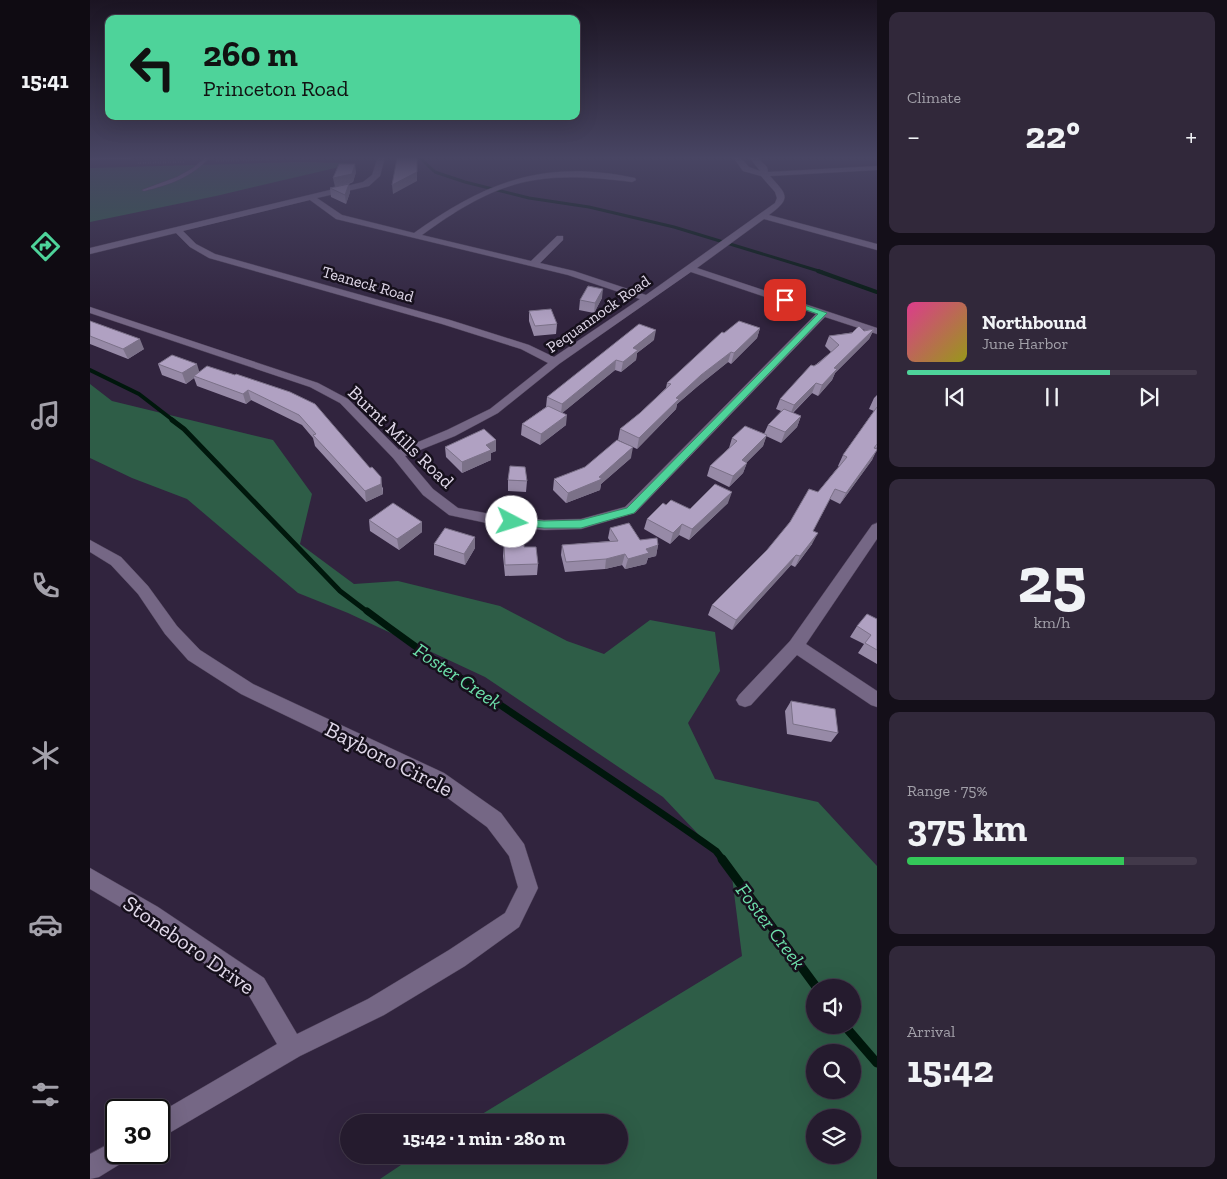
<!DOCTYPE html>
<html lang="en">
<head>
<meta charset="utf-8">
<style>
	body { margin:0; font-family:"Zilla Slab",serif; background:#31283a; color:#f1f3f6; height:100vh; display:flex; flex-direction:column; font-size:19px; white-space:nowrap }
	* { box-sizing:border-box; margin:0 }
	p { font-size:16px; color:#a3a1aa }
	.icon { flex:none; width:28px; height:28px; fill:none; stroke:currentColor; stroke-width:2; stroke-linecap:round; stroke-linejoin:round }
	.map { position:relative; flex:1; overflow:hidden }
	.panel { display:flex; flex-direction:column; gap:12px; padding:12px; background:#140f19; width:350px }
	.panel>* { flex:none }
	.top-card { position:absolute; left:15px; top:15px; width:475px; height:105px; border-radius:10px; box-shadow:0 5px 20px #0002,0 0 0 1px #42394a; background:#4ed39a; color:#111; overflow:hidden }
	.fabs { position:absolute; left:716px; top:979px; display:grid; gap:10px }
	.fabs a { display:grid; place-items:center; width:55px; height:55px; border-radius:50%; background:#251b2e; box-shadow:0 5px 20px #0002,0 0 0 1px #42394a; font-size:25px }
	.speed { position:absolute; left:15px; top:1099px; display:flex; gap:10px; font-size:25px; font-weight:700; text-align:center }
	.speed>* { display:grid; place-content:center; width:65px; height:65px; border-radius:50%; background:#251b2e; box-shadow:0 5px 20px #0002,0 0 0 1px #42394a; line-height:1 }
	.speed .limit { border:2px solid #111; border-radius:8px; background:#fff; color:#111 }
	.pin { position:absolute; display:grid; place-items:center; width:42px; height:42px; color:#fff; margin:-21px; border-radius:10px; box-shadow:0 2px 8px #0006 }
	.me { position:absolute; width:55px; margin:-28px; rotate:95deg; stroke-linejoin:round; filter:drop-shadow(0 0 4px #0008) }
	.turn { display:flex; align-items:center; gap:18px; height:105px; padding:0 15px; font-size:22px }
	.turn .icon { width:65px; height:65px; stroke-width:2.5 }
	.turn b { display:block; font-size:35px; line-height:42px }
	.big { font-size:38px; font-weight:800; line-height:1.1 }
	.panel .tile { flex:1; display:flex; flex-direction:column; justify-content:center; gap:8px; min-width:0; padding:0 18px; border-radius:10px; background:#31283a }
	.panel .dial { align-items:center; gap:0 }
	.dial b { font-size:65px; line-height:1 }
	.song { display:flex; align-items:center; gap:15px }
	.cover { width:60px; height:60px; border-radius:8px; background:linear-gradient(135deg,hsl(330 70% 55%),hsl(60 70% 35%)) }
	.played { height:5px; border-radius:2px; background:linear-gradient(90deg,#4ed39a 70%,#42394a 70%) }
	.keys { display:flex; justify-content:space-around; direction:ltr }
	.heat { display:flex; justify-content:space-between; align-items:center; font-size:28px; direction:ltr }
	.charge { height:8px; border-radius:4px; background:linear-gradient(90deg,#34c759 75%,#42394a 0) }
	.trip { position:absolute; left:250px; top:1114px; width:288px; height:50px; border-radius:25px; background:#251b2e; box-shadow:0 5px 20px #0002,0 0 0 1px #42394a; font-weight:800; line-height:50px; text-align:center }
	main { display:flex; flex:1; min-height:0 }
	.tab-bar { display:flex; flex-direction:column; width:90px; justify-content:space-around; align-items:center; background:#0f0b12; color:#a3a1aa }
	.tab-bar .icon { width:35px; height:35px }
	.tab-bar .current { color:#4ed39a }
	.tab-bar b { font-size:22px; color:#f1f3f6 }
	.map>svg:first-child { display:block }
	.green { fill:#2e5d47; fill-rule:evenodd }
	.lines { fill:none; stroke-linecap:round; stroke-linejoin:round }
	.stream-far4 { stroke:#00170c; stroke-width:3 }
	.stream-far3 { stroke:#00170c; stroke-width:4 }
	.stream-far2 { stroke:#00170c; stroke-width:5 }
	.stream-far1 { stroke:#00170c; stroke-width:7 }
	.stream { stroke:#00170c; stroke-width:9 }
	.lane-casing { stroke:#4d4158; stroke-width:1 }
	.street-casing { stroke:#4d4158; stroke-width:1 }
	.secondary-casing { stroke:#4d4158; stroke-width:1 }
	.path { stroke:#8d8398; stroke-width:2; stroke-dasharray:0.5 2; stroke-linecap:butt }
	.lane { fill:#756785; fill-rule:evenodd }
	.street { fill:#756785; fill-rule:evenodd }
	.secondary { fill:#8971a3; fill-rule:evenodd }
	.wall { fill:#978aa7 }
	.shaded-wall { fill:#7b7188 }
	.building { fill:#b0a1c2; stroke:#7b7188 }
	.route { fill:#4ed39a; stroke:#338964 }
	.labels { text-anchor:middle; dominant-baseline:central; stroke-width:5; stroke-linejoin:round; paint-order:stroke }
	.far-street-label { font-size:16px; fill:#e0d8e9; stroke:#16101c }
	.street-label { font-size:19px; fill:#e0d8e9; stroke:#16101c }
	.water-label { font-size:20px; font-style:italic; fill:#6cdea9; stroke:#16101c }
	.near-street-label { font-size:22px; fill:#e0d8e9; stroke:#16101c }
</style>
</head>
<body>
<main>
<nav class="tab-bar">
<b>15:41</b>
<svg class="icon current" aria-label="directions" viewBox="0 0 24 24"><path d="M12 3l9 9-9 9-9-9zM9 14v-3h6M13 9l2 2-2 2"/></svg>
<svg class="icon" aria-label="music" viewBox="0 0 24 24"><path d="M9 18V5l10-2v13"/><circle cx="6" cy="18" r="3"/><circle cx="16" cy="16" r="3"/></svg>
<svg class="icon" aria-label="phone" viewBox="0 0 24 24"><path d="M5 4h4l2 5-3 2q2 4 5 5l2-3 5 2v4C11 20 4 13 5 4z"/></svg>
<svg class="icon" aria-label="climate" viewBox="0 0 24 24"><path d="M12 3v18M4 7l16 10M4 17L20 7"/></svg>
<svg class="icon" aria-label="car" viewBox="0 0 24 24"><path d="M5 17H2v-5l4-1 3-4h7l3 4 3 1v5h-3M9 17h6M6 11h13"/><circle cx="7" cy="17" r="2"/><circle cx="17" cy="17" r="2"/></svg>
<svg class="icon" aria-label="filters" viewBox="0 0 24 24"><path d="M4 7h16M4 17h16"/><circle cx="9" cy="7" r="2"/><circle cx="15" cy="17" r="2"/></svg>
</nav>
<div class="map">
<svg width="787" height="1179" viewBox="0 0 787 1179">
	<rect width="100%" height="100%" fill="#31243e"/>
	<path class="green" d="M210,162L257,163L258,165L126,196L0,222V168Z
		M0,384L22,401L183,440L222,494L210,544L264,584L308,581L410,606L477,641L514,654L560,620L625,632L630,671L598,723L625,779L728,802L787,866V1179H290L326,1155H529V1122H379L652,956L641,869L573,797L395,677L258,613L208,593L97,499L42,478L0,458ZM725,988H762V1025H725ZM725,1052H762V1090H725ZM725,1118H762V1155H725Z"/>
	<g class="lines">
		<path class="stream-far4" d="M329,157L345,172L375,182L439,198L499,207L584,227L732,272"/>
		<path class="stream-far3" d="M728,271L787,292
			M0,370L49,394L84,421"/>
		<path class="stream-far2" d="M82,420L94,429L250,591L279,613"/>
		<path class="stream-far1" d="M277,611C390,696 511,769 626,851L633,860"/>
		<path class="stream" d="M632,859L727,988
			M754,1025L787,1063"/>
		<defs>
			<path id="lane" d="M116,157H120C102,177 79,185 54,191L52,190L87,177L103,168Z"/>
			<path id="street" d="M288,157H295L290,176L279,186L227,198L252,215L324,233C397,181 455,159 545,178L546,180L542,182C448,170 409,179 332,235L441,261L467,236H473V240L450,263L484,271L556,295L685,203L687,198L685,192L671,176L653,171L643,157H650L659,167L670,171L659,157H667L677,167L678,172L787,166V170L680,176C697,195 702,198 679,215L787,244V250L674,219L607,268L787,328V334L735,317L545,513L491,529L454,530L406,525L359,515L333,495L303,458L250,403L220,387L0,313V307L228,383L258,399L309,450L357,430L400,409L458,363L431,349L352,324L119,258L100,247L86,233L0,254V248L273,182L282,175ZM220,200L246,219L478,275L550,299L464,357L439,345L360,320L125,254L106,244L93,231ZM601,272L726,314L535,507L491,519L454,520L406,515L368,508L343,489L315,456L365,436L408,413L469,364Z
				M787,523V539L716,644L787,691V707L781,705L707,655L661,705L655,707L649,705L646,700L649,695L700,641L782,525Z
				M0,540L31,557L58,586L87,626L110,650L163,684L354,773L411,813L434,844L448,888L429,927L375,966L294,1015L210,1056L69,1139V1113L187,1044L158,994L54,921L0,889V868L68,907L174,978L207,1034L278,999L359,950L415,913L428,887L419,856L397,827L340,785L151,694L98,660L75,634L48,594L21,565L0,552Z
				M26,1140V1152H38L35,1161L9,1177L0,1179V1154Z"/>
			<path id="secondary" d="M0,157H43L39,159L0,160Z"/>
		</defs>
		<use href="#lane" class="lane-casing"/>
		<use href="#street" class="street-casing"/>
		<use href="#secondary" class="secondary-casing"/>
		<path class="path" d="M126,161L279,157
			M48,163L94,162"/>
		<use href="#lane" class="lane"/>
		<use href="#street" class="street"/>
		<use href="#secondary" class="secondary"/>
	</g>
	<path class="wall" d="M266,172L263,182L259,184L260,192L256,204L241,197L240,188L245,187Z
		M512,298L504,313L489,310L490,300Z
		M439,311L467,324L466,334L444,336L439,321Z
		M0,321L54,349L38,359L0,344Z
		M670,328L667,338L641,364L638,362L608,386L587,404L586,409L547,449L528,440L530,429L550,413L576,388L577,383L634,333Z
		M784,329L779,339L745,373L742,380L728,396L722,393L703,413L711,416L707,427L691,443L676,436L673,446L657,462L653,473L639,487L617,476L620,466L639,448L642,438L674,434L678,425L691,411L686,409L690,399L724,366L741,352L735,346L739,336Z
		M564,340L547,353L546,360L531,372L525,370L472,413L476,425L450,445L431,435L432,424L456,407L457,397Z
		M68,364L109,372L200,392L293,488V494L276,502L225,446L223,438L212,425L161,400L156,404L107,386L104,378L96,384L72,375Z
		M787,395V447L782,460L750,504L740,499L723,531L722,544L705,567L701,565L642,630L618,615L622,605L677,550L728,492L749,466H748L753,455L784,411L779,409L784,398Z
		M406,440V451L401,453V460L372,473L356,457L355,447Z
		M541,458L511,484L510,490L476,503L463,490L464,479Z
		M418,480L437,481L436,492L418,491Z
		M638,503L599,540L589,535L580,544L554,529L557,519L576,505L600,509Z
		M279,520L332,532L309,550L280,531Z
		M520,528L550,540L568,545L566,556L558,558L556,564L535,569L532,565L515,569L475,572L471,555L472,545L520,541L518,538Z
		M344,544L385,548L375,565L344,555Z
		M414,545L434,547L448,564L447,575L415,576L413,556Z
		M787,619V664L768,653L774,644L760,637L767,626Z
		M701,701L748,733L741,742L697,734L695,711Z"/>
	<path class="shaded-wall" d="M327,158V181L303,194L302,185Z
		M265,164L266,172L263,182L245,187L243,178Z
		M259,184L260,192L256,204L255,195Z
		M513,289L512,298L504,313L505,303Z
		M670,328L667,338L641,364L644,353Z
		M784,329L779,339L745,373L742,380L728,396L732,385L744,368Z
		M566,330L564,340L547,353L546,360L531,372L533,362L543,348Z
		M50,339L54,349L38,359L33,349Z
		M641,352L638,362L608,386L587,404L586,409L547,449L549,438L586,398L611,375Z
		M526,360L525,370L471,414L472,404Z
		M107,364L110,374L104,376V378L96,384L92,373Z
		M726,383L722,393L700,415L704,405Z
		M158,390L161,400L156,404L153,394Z
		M477,415L476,425L450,445L451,434Z
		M711,416L707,427L691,443L695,432Z
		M677,435L673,446L648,471L652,460Z
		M406,440V451L401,453V460L372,473V462L396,445Z
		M543,447L541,458L511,484L510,490L476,503L478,493L509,477Z
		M787,450L782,460L750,504L756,493Z
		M657,463L653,473L639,487L643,476Z
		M291,477L293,494L276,502L275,491Z
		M642,492L638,503L599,540L602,529Z
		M332,522V532L309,550L307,539Z
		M592,524L589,535L580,544L583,533Z
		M728,533L722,544L705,567L710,556Z
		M385,537V548L375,565L374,554Z
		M568,545L566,556L558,558L556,564L535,569L538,559L556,549Z
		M535,554L532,565L515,569L516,559Z
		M706,555L701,565L642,630L646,620Z"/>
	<path class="building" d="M307,158H327V172L302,185Z
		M249,164H265L262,174L243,178Z
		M259,184L255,195L240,188Z
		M498,286L513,289L505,303L490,300Z
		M461,309L467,324L445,326L439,311Z
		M0,321L50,339L33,349L0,336Z
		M649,321L670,328L644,353L641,352L611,375L586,398L589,399L549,438L530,429L550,413L581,384L577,383L632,332L634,333Z
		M549,324L566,330L543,348L548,350L533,362L526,360L472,404L457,397Z
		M769,326L774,331L784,329L744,368L747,369L732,385L726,383L704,405L690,399L721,365L724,366L729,363L749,345L739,336L762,333Z
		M82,355L107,364L92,373L68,364Z
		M117,366L145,375L146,374L200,392L225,404L280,468L282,467L291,477V484L275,491L223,435L226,434L209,415L158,390L153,394L104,376Z
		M458,406L477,415L451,434L432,424Z
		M787,407V444L784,448L787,449V450L756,493L745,489L723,531L728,533L710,556L706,555L646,620L622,605L677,550L700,522L719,489L728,492L757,457L753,455Z
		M694,409L711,416L695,432L678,425Z
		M655,426L677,435L652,460L657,463L643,476L620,466L647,441L642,438Z
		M394,429L406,440L396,445L401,450L372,462L355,447Z
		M527,440L543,447L509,477L512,479L478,493L464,479L495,467Z
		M420,466L435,467L437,481L418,480Z
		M625,484L642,492L602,529L592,524L583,533L557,519L573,503L576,505L581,500L600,509Z
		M303,503L332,522L307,539L279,520Z
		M539,523L550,540L567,538L568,545L556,549L559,553L538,559L535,554L516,559L476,562L472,545L528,541L520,528Z
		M355,528L385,537L374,554L344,544Z
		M414,545H434V547H446L448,564L415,565Z
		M777,614L787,619V650L775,643L781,635L767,626Z
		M701,701L745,709L748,733L703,724Z"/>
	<linearGradient id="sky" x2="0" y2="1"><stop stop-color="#1b1422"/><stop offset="0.49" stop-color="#484563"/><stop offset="1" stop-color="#484563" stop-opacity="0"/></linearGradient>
	<rect width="787" height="322" fill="url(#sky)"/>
	<path class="route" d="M692,299H697L737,313L544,513L491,528H454L418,524L417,522L418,519L422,518L454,521L491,520L537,508L728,314L692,302Z"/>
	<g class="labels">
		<g class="far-street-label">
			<text transform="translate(278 284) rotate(16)">Teaneck Road</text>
			<text transform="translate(508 314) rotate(-35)">Pequannock Road</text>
		</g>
		<g class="street-label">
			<text transform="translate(311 437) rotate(44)">Burnt Mills Road</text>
		</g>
		<g class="water-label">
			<text transform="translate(368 676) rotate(34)">Foster Creek</text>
			<text transform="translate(681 926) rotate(53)">Foster Creek</text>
		</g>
		<g class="near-street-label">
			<text transform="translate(299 759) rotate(27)">Bayboro Circle</text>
			<text transform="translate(99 945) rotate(35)">Stoneboro Drive</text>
		</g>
	</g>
</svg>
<div class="fabs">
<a><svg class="icon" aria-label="sound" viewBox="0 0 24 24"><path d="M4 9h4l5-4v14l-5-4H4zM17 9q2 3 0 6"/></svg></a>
<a><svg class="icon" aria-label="search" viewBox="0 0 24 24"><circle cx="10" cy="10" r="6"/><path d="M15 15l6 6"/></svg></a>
<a><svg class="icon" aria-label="layers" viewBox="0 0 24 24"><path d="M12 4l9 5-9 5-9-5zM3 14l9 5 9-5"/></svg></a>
</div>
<div class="speed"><div class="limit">30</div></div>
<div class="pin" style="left:695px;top:300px;background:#d93025"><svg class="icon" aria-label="arrive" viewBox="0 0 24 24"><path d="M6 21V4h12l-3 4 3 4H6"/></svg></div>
<svg class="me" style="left:422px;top:522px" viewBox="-20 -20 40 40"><circle r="19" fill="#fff"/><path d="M0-13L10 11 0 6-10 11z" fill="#4ed39a"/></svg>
<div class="trip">15:42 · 1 min · 280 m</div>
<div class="top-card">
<div class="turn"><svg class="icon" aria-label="left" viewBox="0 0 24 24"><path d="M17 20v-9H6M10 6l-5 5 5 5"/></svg><div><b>260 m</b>Princeton Road</div></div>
</div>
</div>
<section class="panel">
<div class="tile"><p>Climate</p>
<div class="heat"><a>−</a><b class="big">22°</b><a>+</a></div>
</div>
<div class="tile">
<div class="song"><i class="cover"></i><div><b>Northbound</b><p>June Harbor</p></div></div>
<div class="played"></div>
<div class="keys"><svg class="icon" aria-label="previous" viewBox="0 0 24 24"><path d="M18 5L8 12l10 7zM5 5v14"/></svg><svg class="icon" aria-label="pause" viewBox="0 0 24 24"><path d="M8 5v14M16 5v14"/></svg><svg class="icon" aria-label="next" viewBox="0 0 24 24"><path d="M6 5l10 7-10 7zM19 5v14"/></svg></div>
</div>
<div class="tile dial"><b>25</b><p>km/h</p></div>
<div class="tile"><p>Range · 75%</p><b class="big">375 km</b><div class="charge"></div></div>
<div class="tile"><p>Arrival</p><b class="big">15:42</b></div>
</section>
</main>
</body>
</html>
